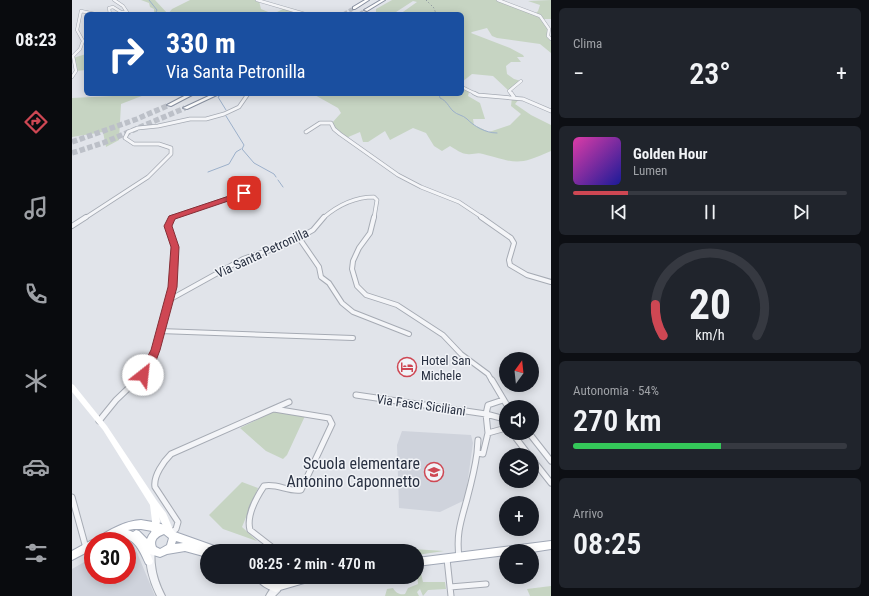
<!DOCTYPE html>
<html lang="it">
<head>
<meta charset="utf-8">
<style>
	body { margin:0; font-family:"Roboto Condensed",sans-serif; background:#20242c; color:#f1f3f6; height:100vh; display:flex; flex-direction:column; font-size:15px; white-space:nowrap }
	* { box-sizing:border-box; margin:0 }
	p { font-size:13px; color:#9ea1a6 }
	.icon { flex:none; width:22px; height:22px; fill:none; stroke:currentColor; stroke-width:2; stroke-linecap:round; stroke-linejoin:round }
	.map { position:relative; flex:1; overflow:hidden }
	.details { display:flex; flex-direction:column; gap:8px; padding:8px; background:#0d0f14; width:318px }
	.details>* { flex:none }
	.banner { position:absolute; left:12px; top:12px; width:380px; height:84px; border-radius:6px; box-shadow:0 2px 10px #0003; background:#1a4fa0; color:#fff; overflow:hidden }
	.needle { width:26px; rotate:15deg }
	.fabs { position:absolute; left:427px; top:352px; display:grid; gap:8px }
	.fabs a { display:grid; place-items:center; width:40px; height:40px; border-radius:50%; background:#171b24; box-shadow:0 2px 10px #0003; font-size:20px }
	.speed { position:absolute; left:12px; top:532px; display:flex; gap:8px; font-size:20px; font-weight:700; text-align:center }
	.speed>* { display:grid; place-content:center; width:52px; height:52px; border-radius:50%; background:#171b24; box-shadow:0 2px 10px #0003; line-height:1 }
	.speed .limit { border:6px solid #d22; background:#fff; color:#111 }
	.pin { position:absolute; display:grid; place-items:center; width:34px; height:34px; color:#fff; margin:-17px; border-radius:8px; box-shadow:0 2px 6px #0006 }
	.me { position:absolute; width:44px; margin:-22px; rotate:29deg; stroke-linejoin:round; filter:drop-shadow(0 0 3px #0008) }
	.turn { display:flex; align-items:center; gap:14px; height:84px; padding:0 16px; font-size:18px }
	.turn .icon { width:52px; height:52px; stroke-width:2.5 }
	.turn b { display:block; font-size:28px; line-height:34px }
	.big { font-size:30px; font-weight:600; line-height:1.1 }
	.details .widget { flex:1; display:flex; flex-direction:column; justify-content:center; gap:6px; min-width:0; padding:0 14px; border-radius:6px; background:#20242c }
	.details .dial { align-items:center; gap:0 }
	.dial svg { height:104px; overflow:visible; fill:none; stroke:#363941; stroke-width:7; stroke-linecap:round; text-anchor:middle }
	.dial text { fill:#f1f3f6; stroke:none }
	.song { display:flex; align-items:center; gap:12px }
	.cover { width:48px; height:48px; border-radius:6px; background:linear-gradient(135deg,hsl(320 70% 55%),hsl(240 70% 35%)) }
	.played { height:4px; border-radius:2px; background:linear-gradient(90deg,#ce4753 20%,#363941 20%) }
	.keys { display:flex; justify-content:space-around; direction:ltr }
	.heat { display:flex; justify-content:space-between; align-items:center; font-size:22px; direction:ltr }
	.charge { height:6px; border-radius:3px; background:linear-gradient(90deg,#34c759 54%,#363941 0) }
	.trip { position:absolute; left:128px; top:544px; width:224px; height:40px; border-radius:20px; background:#171b24; box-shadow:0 2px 10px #0003; font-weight:600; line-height:40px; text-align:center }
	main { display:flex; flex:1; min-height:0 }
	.menu { display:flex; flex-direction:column; width:72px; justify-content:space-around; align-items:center; background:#090b0e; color:#9ea1a6 }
	.menu .icon { width:28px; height:28px }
	.menu .selected { color:#ce4753 }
	.menu b { font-size:18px; color:#f1f3f6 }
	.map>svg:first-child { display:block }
	.built { fill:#cfd3dc }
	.green { fill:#c6d4c2 }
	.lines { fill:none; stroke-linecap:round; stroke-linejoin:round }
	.stream { stroke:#9cb0ca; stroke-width:1 }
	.trunk-tunnel-far1 { stroke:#bcc0c8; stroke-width:4; stroke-dasharray:4 2; stroke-linecap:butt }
	.trunk-tunnel { stroke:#bcc0c8; stroke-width:5.5; stroke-dasharray:5.5 2.5; stroke-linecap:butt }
	.minor-far3-casing { stroke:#a6abb4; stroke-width:3.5 }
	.minor-far2-casing { stroke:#a6abb4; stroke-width:4.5 }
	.minor-far1-casing { stroke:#a6abb4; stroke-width:6 }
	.minor-casing { stroke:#a6abb4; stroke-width:7 }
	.tertiary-casing { stroke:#a6abb4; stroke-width:2 }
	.primary-casing { stroke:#a1a8b6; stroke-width:2 }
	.trunk-casing { stroke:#8991a1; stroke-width:2 }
	.minor-far3 { stroke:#f4f5f8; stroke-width:2.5 }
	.minor-far2 { stroke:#f4f5f8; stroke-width:3 }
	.minor-far1 { stroke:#f4f5f8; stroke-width:4 }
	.minor { stroke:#f4f5f8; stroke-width:5 }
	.tertiary { fill:#f4f5f8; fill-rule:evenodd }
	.secondary { fill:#fff; fill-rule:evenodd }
	.primary { fill:#fff; fill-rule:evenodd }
	.trunk { fill:#fff; fill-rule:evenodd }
	.rail { stroke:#7b8394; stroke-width:1; stroke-dasharray:1 2.5; stroke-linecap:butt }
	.route { fill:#ce4753; stroke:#862e36 }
	.labels { text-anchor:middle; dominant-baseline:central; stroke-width:3; stroke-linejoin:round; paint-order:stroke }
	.street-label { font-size:13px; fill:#293142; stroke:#f1f3f7 }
	.poi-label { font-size:13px; fill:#293142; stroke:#f1f3f7; text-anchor:start }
	.near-poi-label { font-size:16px; fill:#293142; stroke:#f1f3f7; text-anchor:end }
</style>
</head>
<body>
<main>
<nav class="menu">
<b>08:23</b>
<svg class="icon selected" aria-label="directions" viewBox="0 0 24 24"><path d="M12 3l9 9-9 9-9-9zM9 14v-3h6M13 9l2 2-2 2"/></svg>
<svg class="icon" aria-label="music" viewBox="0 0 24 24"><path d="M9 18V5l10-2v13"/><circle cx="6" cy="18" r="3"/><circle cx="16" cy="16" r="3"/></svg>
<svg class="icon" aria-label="phone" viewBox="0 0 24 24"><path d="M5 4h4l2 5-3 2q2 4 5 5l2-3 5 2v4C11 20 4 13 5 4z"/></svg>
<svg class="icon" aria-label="climate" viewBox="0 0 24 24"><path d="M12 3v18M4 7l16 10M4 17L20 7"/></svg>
<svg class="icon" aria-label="car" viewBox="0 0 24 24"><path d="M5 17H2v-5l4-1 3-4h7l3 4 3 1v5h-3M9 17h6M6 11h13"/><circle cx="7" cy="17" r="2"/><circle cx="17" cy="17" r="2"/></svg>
<svg class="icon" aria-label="filters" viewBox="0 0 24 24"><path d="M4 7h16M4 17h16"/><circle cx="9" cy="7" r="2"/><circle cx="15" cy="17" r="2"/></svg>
</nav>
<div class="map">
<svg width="479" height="596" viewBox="0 0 479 596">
	<rect width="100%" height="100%" fill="#e1e4ea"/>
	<path class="built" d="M330,431L399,435L401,443L393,500L368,512L327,508L325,445Z
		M55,540L61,543L83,596H0V569L21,557V575H55V541H50Z"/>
	<path class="green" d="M69,0H83L96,14L100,9L118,0H185L187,1L189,9L201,14L213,8L233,14H82V9L78,7L77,3Z
		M320,0H426L463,14L466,11L468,5L456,1L479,0V19H471L477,29L476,34L479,39V53L468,44L425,38L420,36L415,28L400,32L399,33L438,48L451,55L452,57H445L449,62H439L434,66L435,74L442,79L449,81L437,91L421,76L400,74L390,82V14H328L345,2L341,1L321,14L304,13V9Z
		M14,54V70L4,71L1,58Z
		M390,88L397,92L396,96L408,103L413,119H401L402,125L417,132L438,125L449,114L439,106L440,97L448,98L443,104L459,115L479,125V151C446,166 444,163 411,154C405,152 401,155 395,154C390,154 383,149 378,146L370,151L362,146L354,133L341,128L318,140L313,131L296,142H291L288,132L274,138L259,124L269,113L266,108L241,94H390Z
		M60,94H75L49,104L47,140L34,147L31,132L0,137V98L61,95Z
		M203,411L233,416L215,455L211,459L194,451L168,428Z
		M170,482L186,488L170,527L185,541L151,529L137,515Z
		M325,548L372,551L345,555V551H291L292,549Z
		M348,569L351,582H373L374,589L356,590L351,596L348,589L345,592L347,596H313L315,589L321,588C324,593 327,595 333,594L336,588L346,584L345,570Z
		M479,586V596H458L455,589Z"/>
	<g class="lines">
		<path class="stream" d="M77,0L85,10L83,14
			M150,94L146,97L154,110
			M367,94L368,98C375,101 376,106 381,111C385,115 391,115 395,119C402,126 413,133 425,133
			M154,116L172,145L170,149L182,163L202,174L204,177
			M136,172L157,164L164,152L169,149
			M206,180L211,187"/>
		<path class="trunk-tunnel-far1" d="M272,14L282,8
			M288,14L294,10"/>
		<path class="trunk-tunnel" d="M0,142L65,119L97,105
			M0,153L31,143L113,108"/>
		<defs>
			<path id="minor-far3" d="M185,0L233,14
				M426,0L468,16L477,29L476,36L479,39
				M38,14L37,8L41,7L49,12H55L51,6L42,0
				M0,77L4,71L1,56L8,49L11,41L5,30L9,11L23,14
				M390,87L404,94
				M440,94L437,91L449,81"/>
			<path id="minor-far2" d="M402,93L406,95L451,99L479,111
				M439,93L442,97
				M234,132L248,123H259L262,129L268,134L326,175L349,187L387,202L411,218
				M13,218L76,177L99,154V148L87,144H62L53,138L56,132L66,128L86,126L118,119H134L152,114L167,107L176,94
				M99,218L172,193
				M251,218C265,206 283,197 302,197L305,200L302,218"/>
			<path id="minor-far1" d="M302,217L298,233L287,248L281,261L280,269L285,286L294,295L325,305L371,335L389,354L416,374L420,381
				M409,217L439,238L442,243L437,260L438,265L455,275L479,282
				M0,226L14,217
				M227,238L247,267L249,277L257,283L270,303L281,312L337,334
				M97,300L171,259L210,246L227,238L241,230L252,217
				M88,331L281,338
				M64,381L71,375L81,358L101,283L103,247L96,226L99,218L102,217"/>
			<path id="minor" d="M420,380L436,407
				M284,395L414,414L416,405L431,400
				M202,409L257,418L260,424L229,490C216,492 205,483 192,486C184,498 174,515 178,530L205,551
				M27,421L44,400L65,380
				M416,433L414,414L429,418L434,425
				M440,433L457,455
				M457,433L479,461
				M405,453L406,440
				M460,459L479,483
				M0,497L14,548
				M99,533L104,529L106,522L83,487C81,476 92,461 99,454L217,402
				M387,557C384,534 389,521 395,499C399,484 403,468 405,453L411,454L416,433L434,428
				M375,559L379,596
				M378,587L414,584"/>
			<path id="tertiary" d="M79,544L82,545C83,551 82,559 83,565C84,576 88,586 93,596H85C78,582 71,561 76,545Z
				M205,584L208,585L209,588L208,591L203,596H194C196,592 200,586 205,584Z"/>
			<path id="primary" d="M69,520C79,522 96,523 103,532L148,548L149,551H135V557L113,551L95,554L88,557L78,554L81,561L80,564L77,565L74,564C66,547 63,538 43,536L35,541H21V549L0,560V551L18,541L21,540L23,541L24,538C38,530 52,521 69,520ZM62,529H69L80,531L77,535L75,539L67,531L64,530L61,532L56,530ZM92,534L97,538L95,545L88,549L84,547C81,540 86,536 92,534ZM104,541L111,543L103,544Z
				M479,541V549L460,552V551H434V555L345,566V558Z
				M183,577H202V582L203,583L205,581V577H213V580L224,577H243L242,580L239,581L208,590L204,592C197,590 186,584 183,577Z"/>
			<path id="trunk" d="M293,0H297L283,9H281V7Z
				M309,0H313L295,11L292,10Z
				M116,94H122L99,106L95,105Z
				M141,94H147L115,109L111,108Z"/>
		</defs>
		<use href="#minor-far3" class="minor-far3-casing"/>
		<use href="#minor-far2" class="minor-far2-casing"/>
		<use href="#minor-far1" class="minor-far1-casing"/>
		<use href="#minor" class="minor-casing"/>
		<use href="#tertiary" class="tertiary-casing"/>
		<use href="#primary" class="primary-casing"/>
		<use href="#trunk" class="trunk-casing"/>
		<use href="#minor-far3" class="minor-far3"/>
		<use href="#minor-far2" class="minor-far2"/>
		<use href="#minor-far1" class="minor-far1"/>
		<use href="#minor" class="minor"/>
		<use href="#tertiary" class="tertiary"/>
		<path class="secondary" d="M0,384L2,385L35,426L85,501L94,513L102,532L101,535L98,536L95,535L87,517L88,521L86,533L83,534L80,533L79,530L80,521L78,505L31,430L0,392Z"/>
		<use href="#primary" class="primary"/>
		<use href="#trunk" class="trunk"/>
		<path class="rail" d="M354,0L362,8L364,14"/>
	</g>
	<path class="route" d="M172,191L174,192V195L103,219L100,226L107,247L105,287L88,350L82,366L75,378L71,379L68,378L66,375L79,350L96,287L99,247L92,226L97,216Z"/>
	<defs>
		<symbol id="hotel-ring" viewBox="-11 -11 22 22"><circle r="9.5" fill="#f1f3f7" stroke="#ce4753" stroke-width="1.5"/><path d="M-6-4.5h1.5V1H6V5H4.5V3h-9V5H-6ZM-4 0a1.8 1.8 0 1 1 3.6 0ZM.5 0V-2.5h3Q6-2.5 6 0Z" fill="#ce4753"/></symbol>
		<symbol id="school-ring" viewBox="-11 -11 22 22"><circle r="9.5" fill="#f1f3f7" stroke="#ce4753" stroke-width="1.5"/><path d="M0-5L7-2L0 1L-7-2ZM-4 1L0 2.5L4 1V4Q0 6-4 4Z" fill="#ce4753"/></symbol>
	</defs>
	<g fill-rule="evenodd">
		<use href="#hotel-ring" x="324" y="356" width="22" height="22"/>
		<use href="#school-ring" x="351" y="461" width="22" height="22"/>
	</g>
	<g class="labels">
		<g class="street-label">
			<text transform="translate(190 253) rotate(-25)">Via Santa Petronilla</text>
			<text transform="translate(349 405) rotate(8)">Via Fasci Siciliani</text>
		</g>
		<g class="poi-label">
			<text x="349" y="360">Hotel San<tspan x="349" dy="15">Michele</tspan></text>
		</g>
		<g class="near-poi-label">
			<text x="348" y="463">Scuola elementare<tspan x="348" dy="18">Antonino Caponnetto</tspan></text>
		</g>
	</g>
</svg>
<div class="fabs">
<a><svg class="needle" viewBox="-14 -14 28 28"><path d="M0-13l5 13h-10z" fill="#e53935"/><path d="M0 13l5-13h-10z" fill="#9ea1a6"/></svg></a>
<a><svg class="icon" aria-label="sound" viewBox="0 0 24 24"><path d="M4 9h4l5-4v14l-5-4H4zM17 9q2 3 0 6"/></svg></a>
<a><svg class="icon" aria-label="layers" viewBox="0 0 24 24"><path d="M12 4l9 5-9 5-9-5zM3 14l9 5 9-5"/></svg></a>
<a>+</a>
<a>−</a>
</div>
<div class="speed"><div class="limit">30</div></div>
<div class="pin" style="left:172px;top:193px;background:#d93025"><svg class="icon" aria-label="arrive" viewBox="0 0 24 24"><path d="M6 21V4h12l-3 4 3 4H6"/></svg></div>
<svg class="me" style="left:71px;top:375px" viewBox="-20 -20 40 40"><circle r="19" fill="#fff"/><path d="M0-13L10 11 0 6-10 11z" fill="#ce4753"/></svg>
<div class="trip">08:25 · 2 min · 470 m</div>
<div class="banner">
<div class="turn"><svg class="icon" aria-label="right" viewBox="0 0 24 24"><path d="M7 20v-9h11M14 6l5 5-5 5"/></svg><div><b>330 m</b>Via Santa Petronilla</div></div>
</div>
</div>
<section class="details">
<div class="widget"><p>Clima</p>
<div class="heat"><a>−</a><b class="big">23°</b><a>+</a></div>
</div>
<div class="widget">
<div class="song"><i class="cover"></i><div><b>Golden Hour</b><p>Lumen</p></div></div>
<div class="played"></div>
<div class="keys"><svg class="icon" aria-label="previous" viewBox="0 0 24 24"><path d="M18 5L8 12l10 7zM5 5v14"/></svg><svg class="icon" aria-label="pause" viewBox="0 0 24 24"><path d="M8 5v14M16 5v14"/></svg><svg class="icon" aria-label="next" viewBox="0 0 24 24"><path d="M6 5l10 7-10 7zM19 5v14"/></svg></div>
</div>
<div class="widget dial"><svg viewBox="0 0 100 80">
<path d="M14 69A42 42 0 1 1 86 69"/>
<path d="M14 69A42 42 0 0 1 8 45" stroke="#ce4753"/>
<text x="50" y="56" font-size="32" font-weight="700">20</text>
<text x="50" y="72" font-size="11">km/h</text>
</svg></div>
<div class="widget"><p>Autonomia · 54%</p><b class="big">270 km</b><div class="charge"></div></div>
<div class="widget"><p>Arrivo</p><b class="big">08:25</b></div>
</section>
</main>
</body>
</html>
